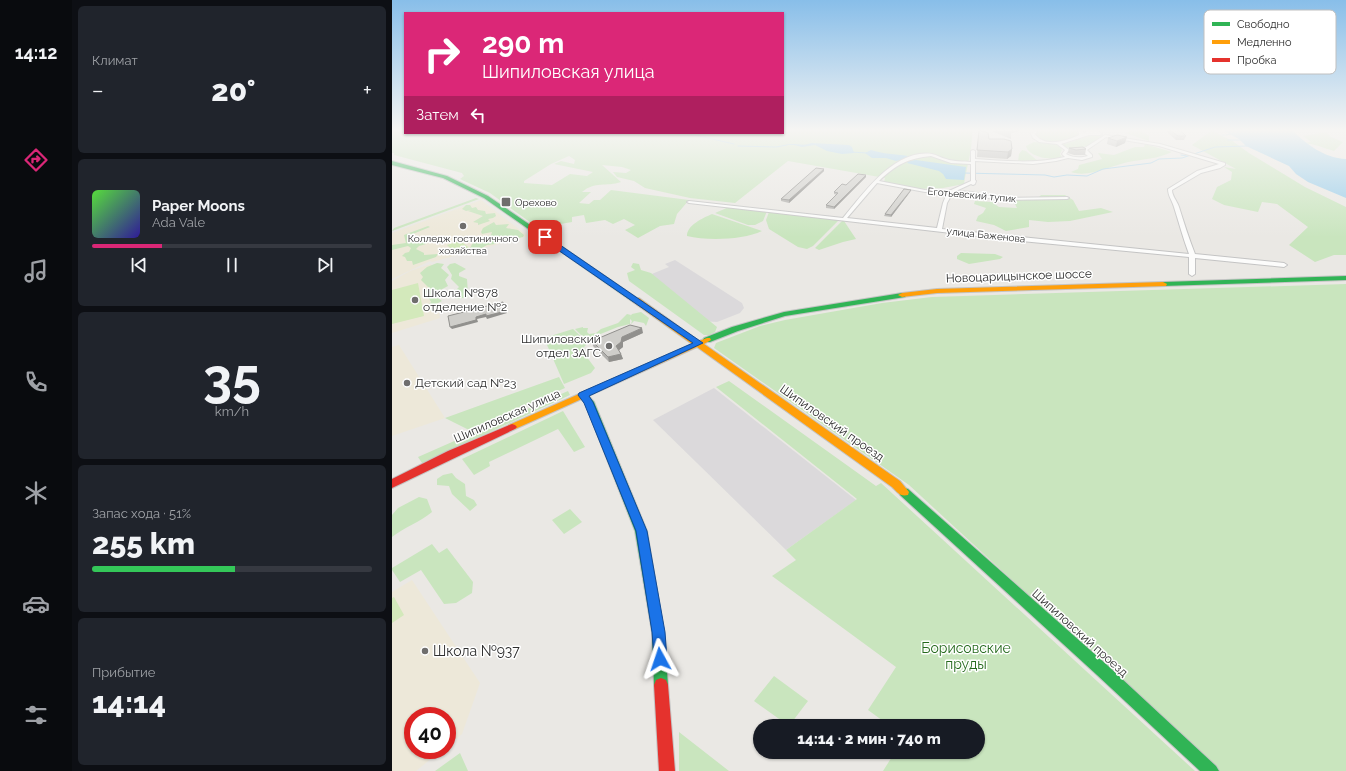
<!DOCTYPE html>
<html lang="ru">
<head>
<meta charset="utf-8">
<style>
	body { margin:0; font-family:Raleway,sans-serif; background:#20242c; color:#f1f3f6; height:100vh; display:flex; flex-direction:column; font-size:15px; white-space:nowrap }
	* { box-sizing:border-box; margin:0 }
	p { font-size:13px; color:#9ea1a6 }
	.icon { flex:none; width:22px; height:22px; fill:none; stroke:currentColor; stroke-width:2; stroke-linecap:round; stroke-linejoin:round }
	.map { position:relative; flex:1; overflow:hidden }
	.details { display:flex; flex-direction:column; gap:6px; padding:6px; background:#0d0f14; width:320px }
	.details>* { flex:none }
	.banner { position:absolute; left:12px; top:12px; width:380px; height:122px; border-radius:0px; box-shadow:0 1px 3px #0004; background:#db2777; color:#fff; overflow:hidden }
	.speed { position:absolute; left:12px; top:707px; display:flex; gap:8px; font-size:20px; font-weight:700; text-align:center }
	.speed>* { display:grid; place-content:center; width:52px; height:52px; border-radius:50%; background:#171b24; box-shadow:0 1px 3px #0004; line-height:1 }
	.speed .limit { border:6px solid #d22; background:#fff; color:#111 }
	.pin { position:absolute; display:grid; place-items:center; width:34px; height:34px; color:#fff; margin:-17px; border-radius:8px; box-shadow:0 2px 6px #0006 }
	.me { position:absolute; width:44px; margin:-22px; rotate:355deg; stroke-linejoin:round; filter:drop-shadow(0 0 3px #0008) }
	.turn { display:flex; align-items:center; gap:14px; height:84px; padding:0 12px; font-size:18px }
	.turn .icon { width:52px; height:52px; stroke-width:2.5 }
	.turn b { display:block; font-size:28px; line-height:34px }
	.then { display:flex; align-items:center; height:38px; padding:0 12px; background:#0003; gap:8px; font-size:15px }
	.big { font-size:30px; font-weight:800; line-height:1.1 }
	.details .card { flex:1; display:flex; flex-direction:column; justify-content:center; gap:6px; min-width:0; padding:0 14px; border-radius:6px; background:#20242c }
	.details .dial { align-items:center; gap:0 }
	.dial b { font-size:52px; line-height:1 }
	.song { display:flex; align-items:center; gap:12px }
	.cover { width:48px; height:48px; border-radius:6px; background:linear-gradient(135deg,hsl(110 70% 55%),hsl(250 70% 35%)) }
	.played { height:4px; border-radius:2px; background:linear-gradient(90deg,#db2777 25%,#363941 25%) }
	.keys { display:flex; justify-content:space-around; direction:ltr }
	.heat { display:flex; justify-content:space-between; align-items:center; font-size:22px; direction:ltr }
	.charge { height:6px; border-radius:3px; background:linear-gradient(90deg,#34c759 51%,#363941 0) }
	.trip { position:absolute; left:361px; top:719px; width:232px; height:40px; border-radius:20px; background:#171b24; box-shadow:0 1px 3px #0004; font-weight:800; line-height:40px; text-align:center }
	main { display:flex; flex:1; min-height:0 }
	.dock { display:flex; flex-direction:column; width:72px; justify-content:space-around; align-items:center; background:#090b0e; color:#9ea1a6 }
	.dock .icon { width:28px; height:28px }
	.dock .on { color:#db2777 }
	.dock b { font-size:18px; color:#f1f3f6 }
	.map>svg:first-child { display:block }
	.industrial { fill:#dbd9db }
	.education { fill:#ede8d9 }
	.green { fill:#c9e5be; fill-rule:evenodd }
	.pitch { fill:#d3e9bb }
	.water { fill:#99cdea }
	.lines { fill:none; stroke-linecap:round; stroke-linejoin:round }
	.stream { stroke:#99cdea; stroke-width:1 }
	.street-casing { stroke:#c4c4c4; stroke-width:2 }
	.fast-casing { stroke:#c4c4c4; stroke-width:2 }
	.slow-casing { stroke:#c4c4c4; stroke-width:2 }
	.jam-casing { stroke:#c4c4c4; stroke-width:2 }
	.street { fill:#fcfcfb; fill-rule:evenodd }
	.fast { fill:#30b455; fill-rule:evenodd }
	.slow { fill:#ff9f0a; fill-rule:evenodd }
	.jam { fill:#e5322d; fill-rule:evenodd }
	.wall { fill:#b2b1ae }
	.shaded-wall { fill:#91908d }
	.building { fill:#cfceca; stroke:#91908d }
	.route { fill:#1a73e8; stroke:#114b97 }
	.poi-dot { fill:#6f6e6d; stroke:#fff; stroke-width:1.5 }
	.labels { text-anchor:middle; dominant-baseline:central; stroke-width:3; stroke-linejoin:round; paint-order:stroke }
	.far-street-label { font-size:10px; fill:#2d2d2d; stroke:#fff }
	.far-poi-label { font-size:10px; fill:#2d2d2d; stroke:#fff; text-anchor:start }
	.street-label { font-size:12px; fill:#2d2d2d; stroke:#fff }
	.poi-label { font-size:12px; fill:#2d2d2d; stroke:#fff; text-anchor:start }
	.near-park-label { font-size:14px; fill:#256a1d; stroke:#fff }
	.near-poi-label { font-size:14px; fill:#2d2d2d; stroke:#fff; text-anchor:start }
	.key { fill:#fff; stroke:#c0c0c0; stroke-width:1 }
	.key-label { font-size:11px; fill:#2d2d2d }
</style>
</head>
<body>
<main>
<nav class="dock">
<b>14:12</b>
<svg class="icon on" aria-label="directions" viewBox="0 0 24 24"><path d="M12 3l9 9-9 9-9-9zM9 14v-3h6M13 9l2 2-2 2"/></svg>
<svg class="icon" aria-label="music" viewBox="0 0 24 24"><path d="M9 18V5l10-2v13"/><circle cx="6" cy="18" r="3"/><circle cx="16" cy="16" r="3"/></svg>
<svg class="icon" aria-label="phone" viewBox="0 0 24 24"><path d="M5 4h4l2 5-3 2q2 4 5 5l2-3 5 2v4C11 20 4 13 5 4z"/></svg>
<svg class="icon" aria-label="climate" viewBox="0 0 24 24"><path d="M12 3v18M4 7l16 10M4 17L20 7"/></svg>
<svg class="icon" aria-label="car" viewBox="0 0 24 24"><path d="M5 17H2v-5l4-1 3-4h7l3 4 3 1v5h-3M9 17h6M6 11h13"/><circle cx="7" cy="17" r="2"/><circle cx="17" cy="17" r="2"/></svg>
<svg class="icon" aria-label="filters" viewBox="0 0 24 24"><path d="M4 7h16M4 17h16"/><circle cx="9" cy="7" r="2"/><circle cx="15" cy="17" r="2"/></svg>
</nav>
<section class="details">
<div class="card"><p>Климат</p>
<div class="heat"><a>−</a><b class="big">20°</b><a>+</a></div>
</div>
<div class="card">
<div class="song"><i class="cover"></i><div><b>Paper Moons</b><p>Ada Vale</p></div></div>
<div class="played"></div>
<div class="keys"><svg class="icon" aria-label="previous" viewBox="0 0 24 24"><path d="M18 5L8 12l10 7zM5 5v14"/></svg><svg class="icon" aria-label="pause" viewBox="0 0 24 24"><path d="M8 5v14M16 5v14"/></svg><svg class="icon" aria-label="next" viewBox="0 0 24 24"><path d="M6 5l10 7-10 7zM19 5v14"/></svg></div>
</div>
<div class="card dial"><b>35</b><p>km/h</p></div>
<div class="card"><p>Запас хода · 51%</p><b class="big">255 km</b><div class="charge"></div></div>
<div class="card"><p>Прибытие</p><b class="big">14:14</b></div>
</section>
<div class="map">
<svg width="954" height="771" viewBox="0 0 954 771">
	<rect width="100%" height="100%" fill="#eae8e4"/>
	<path class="industrial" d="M283,260L350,303L352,308L348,313L325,322L310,321L245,280L277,267L273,264Z
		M322,388L464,500L394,550L261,420Z"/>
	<path class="education" d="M89,200L136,236L40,262L38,261L0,279V233Z
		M39,264L48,318L0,333V281L18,271Z
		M7,345L53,418L0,436V347Z
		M20,580L88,683L70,734L55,746V716H21V750H50L24,771H0V592Z"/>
	<path class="green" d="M0,130H13V133H391V130H586H580C581,149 575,165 572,184L551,188L526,189L492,182L493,178L396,161L343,203L298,198L253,188L242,181L225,177L221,172L234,173L239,170L230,167L210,165L229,182C214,187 203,181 190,192H199L187,203L197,204L202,200H208L219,190L297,200L285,214L282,224L268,226L246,238L233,230L243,225L232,219L221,224L213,220L194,223L192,215L180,217V222L146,228L98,193L68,179L72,176L70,173L2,155V153H0ZM177,156L183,160L182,164L169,161L162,164L201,172L195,176L178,174L160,185L132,183V181L159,164Z
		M646,130H682L686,133L685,137H681L684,138C670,141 658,144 644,138L643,134Z
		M748,130L757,136V141L733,133L737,131Z
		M820,130L832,137L839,140L857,153L913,187L954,207V255H942L923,262L897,245L916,227L885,204L870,202L866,212L832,205L820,199L825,187L839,180L840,172L832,167L844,169L800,145Z
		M934,132L938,136H937L951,142L942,151C932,148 923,144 912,143L919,142L911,136Z
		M703,134L710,137C698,146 683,153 669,145L682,141L689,136Z
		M642,142L666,144L670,150L668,154L670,158C660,160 637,158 634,146Z
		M753,144L780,152C765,159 752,159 736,162C718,166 697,178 679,172L686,169L687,165L710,159L706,153L722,155L743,147H752Z
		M630,150L634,151L647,162H626L627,154Z
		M649,195H673L681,200L687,211L709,208L721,212L678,221L656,222L637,220V227L614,231L602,225L584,221L586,216L591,213L594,208L582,204L583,201L600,202L607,207L625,208L620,198L647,197Z
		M84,198L87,199L0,231L2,228Z
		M74,205H78L80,208L84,207L86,210L93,211L94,214L103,213L104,216L101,218L96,219L98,221L86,225V223L81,222L91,216L76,211L79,210L74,211L70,209Z
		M337,207L375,211L371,221L363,225H356L323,213Z
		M377,212L447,220L421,246L415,249L406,247L377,229L374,220Z
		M320,214L370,231C351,240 315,241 295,236C295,225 311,218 320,214Z
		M450,221H452L464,239L451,242L427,250L423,248Z
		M102,222L104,225L117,224L114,228L126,230L132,235L131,237L114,241L110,238H105L108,241L103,244L95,245L90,248L78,249C80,241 84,242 92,241L93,238L99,235L100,232L90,234L89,232L91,228Z
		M36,226L38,227L16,236L21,239L19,241L22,243L34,240V244L27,246L24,249L32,253V255L46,254L44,257L21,265L20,261H15L13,257L10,256L13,253L17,252L19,248L16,246L0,250V245L14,243L12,235Z
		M569,253L603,254L611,257L608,259L577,264L565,259V256Z
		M45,263L52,264L49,268L57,275L53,280L56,286L41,294L42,298H46L50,301L42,305L43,309L39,311L36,305L39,302L33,291L37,288L29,280L31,277L28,273L35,267Z
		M63,263L74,269L67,273V276L75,279L76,295L75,297L66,299L58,296L67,287L59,279L60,275L55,267L58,264Z
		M241,263L247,264L249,270L259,273L325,327L323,332L317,335H312L237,281L235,273L243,270L239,267Z
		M954,284V771H827L517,485L322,348L324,343L368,326L393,320L490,303L540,297Z
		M249,312L257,318L254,326L252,323L242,321L239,324L240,321L238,319V324L226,327L196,339L192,338L183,329L191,327V328H196L195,332L197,334L204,333L209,329L226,323L235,314L239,315L237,318L240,314Z
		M181,329L196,343L192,347L191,352L203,368L199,373L172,384L152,338Z
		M167,377L173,388L77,430L53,418Z
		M337,381L484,486L489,483L803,771H491L503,752H586V726H498L476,710L504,667L380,576L404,560L394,550L465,499L324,387Z
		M176,391L178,395L31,463H30L26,457Z
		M171,411L193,447L182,452L166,429L97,462L98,466L82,475L70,459Z
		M60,473L64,478L73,484L74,496L82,500L85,505L78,511L60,494L57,486L45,485V479L51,475Z
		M27,497L35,499L40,512C28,522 13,527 0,537V515L6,508Z
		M178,509L190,522L172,534L160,520Z
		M40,544L47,553L55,548L81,582L80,593L64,603L52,604L29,570L8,582L0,570V568Z
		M382,676L416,701L397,726L362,701Z
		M287,732L337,771H287Z
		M68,753L76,771H43Z"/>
	<path class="pitch" d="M68,241L79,249L65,254L55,245Z
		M26,283L32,316L0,324V290Z
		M2,597L12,615L0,623V598Z"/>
	<path class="water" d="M830,130H900C914,144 932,158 954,159V198L916,182L904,174L897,166L854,146L847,139Z
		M419,143L457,145L460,147L462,153L450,154L435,151L423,145L410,147L402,145H393C402,142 411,147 419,143Z
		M479,150C491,154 503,154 516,156V158L504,161L494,158H480L473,153Z
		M524,160L574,167L572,180L554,179L551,174L547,171L515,163L517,161Z"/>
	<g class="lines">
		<path class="stream" d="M281,133L289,135
			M292,135H303L342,144
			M830,135H833
			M834,135L839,134
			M836,140H848
			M346,146L384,147L395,145
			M459,152L475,153
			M789,155L795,156
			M572,173L653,175L662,177L675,175L695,176L711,169L759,163L767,159L790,158L823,147L855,146"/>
		<defs>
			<path id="street" d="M642,130H646L643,134C652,148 675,141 687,135V132L684,130H688L690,131L691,133L701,130H705L710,134L708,135H697L669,144L677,150L674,154C681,158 689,158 696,156L688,150V148L691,149L713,135L768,144L833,163V165L828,168L809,173L780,190C780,196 785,201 787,207C792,223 797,239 803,254L892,263L895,265L892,267L803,258V274L800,276L797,274V257L620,240L297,203L295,202L297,201L451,218C472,193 502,149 540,154C545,155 549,158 554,159C562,162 571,161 579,162V151L581,150L583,151V159C613,161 643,164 673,157L670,154L673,150L665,144L647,142L641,138L639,134ZM714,137L767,146L827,164L805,171L776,189C776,196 780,200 782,207C787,223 791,238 797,254L550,229L555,203L560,194H579L605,200L675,199L677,198L675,197L605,198L579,192L564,191L579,184L581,185L583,184L584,181L583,180V161L641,164L664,161L676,158L690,160L700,157V155L695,150ZM539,156L559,163L579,164V181L557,191L533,190L487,181C503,165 517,158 539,156ZM485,183L533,192L555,193L551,203L545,228L455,218Z"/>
			<path id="fast" d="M0,161L55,176L96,196L248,300L247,302H241L92,198L51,178L0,165Z
				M954,276V280L771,286L767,284L771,282Z
				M510,293L514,295L513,297L393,316L346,331L318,342H315L311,340L312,338L340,327L392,312Z
				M191,392L194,393L202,402L255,531L272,632L276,685L274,690L269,692L264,690L262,685L260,632L243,531L193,403L186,395Z
				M512,488L516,489L715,665L824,766L827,771H808L705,675L508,495L507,492L508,489Z"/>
			<path id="slow" d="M771,282L775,284L774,286L545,293L510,297L506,295L510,293L545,289Z
				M241,298H247L307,341L315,338H318L319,340L312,344L508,481L517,492L516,495C508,497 505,492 500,487L305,347L123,429H117L115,427L117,425L300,344L241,302Z"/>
			<path id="jam" d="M120,424L123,425L125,427L123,429L0,488V479L56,451Z
				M269,678L274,680L276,685L283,771H267L262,685L264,680Z"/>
		</defs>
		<use href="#street" class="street-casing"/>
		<use href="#fast" class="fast-casing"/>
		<use href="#slow" class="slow-casing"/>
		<use href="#jam" class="jam-casing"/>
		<use href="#street" class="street"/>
		<use href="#fast" class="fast"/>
		<use href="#slow" class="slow"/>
		<use href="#jam" class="jam"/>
	</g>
	<path class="wall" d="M587,130L597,139L620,149L619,156L615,159L585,157Z
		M597,130H633L632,131H627L619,133V139Z
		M775,130H785L794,136L792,140H784L774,131Z
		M716,138L733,143L724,147L715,144Z
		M677,148L694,149L693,155H682L676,153Z
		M432,169V171L397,203L389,201V199Z
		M474,177L442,209L434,208V205L445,195L442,194V192L454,185Z
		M518,192L499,217L492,216L493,214Z
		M251,333L231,342V347L227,350L229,354L231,359L217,362L201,346L200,341Z"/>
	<path class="shaded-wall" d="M617,130H627V131L619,133L620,131Z
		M735,137L733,143L724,147L725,141Z
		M620,149L619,156L615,159L616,152Z
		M432,169V171L397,203V200Z
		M474,175V177L442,209V207Z
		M519,190L518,192L499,217V215Z
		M112,305L115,313L95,319L94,317L85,319L86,322L60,329L58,327Z
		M250,328L251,333L231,342V347L226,351L224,346L230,337Z
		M229,354L231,359L217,362L216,357Z"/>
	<path class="building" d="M587,130L596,133L597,139H612L619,141L620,149L616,152L585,150Z
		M778,130H788L794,136H786Z
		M725,135L735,137L725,141L716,138Z
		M691,147L694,149L684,150L677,148Z
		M424,168L432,169L397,200L389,199Z
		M466,174L474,175L442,207L434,205L446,193L442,192L450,184L454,185Z
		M512,189L519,190L499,215L493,214Z
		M111,302L114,311L94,316V314L84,317V320L58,327L56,316Z
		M238,325L250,328L230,337L229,342L224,346L229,354L216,357L200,341Z"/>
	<linearGradient id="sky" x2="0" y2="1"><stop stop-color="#88bee9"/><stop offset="0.55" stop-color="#f6f5f3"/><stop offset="1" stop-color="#f6f5f3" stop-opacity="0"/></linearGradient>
	<rect width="954" height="237" fill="url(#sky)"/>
	<path class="route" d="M150,236H155L311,343L197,396L201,402L255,531L273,632L275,659L273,664L268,665L264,664L262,659L260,632L244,531L192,403L186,395L187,393L301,343L150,239Z"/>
	<g class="poi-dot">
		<rect x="109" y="197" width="10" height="10" rx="2"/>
		<circle cx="71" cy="226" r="4"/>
		<circle cx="23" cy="300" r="4"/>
		<circle cx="217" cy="346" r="4"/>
		<circle cx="15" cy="383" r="4"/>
		<circle cx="33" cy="651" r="4"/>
	</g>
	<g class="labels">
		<g class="far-street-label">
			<text transform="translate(580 195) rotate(5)">Еготьевский тупик</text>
			<text transform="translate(594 235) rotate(6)">улица Баженова</text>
		</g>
		<g class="far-poi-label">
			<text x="123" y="202">Орехово</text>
			<text x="71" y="238" text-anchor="middle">Колледж гостиничного<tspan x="71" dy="12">хозяйcтва</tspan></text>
		</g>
		<g class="street-label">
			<text transform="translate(627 276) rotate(-2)">Новоцарицынское шоссе</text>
			<text transform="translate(115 416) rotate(-24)">Шипиловская улица</text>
			<text transform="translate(440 423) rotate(35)">Шипиловский проезд</text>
			<text transform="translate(688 633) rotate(42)">Шипиловский проезд</text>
		</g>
		<g class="poi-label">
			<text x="31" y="293">Школа №878<tspan x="31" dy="14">отделение №2</tspan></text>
			<text x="209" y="339" text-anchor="end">Шипиловский<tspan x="209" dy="14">отдел ЗАГС</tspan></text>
			<text x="23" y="383">Детский сад №23</text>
		</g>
		<g class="near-park-label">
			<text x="574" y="648">Борисовские<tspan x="574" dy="16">пруды</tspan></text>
		</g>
		<g class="near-poi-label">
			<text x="41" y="651">Школа №937</text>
		</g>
	</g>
	<rect x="812" y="10" width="132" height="64" rx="6" class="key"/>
	<rect x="820" y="22" width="18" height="4" fill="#30b455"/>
	<rect x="820" y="40" width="18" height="4" fill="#ff9f0a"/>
	<rect x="820" y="58" width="18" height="4" fill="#e5322d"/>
	<g class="key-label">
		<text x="845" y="28">Свободно</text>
		<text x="845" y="46">Медленно</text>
		<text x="845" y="64">Пробка</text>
	</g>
</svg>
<div class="speed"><div class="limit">40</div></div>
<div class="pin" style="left:153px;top:237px;background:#d93025"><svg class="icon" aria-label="arrive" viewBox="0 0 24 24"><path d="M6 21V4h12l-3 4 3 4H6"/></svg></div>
<svg class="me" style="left:268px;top:659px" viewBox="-20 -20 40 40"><path d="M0-17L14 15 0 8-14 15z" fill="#1a73e8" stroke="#fff" stroke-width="4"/></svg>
<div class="trip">14:14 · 2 мин · 740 m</div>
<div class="banner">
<div class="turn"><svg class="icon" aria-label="right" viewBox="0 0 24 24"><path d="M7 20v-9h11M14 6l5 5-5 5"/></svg><div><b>290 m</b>Шипиловская улица</div></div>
<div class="then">Затем<svg class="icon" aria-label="left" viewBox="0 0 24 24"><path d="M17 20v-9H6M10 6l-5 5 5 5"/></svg></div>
</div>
</div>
</main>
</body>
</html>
